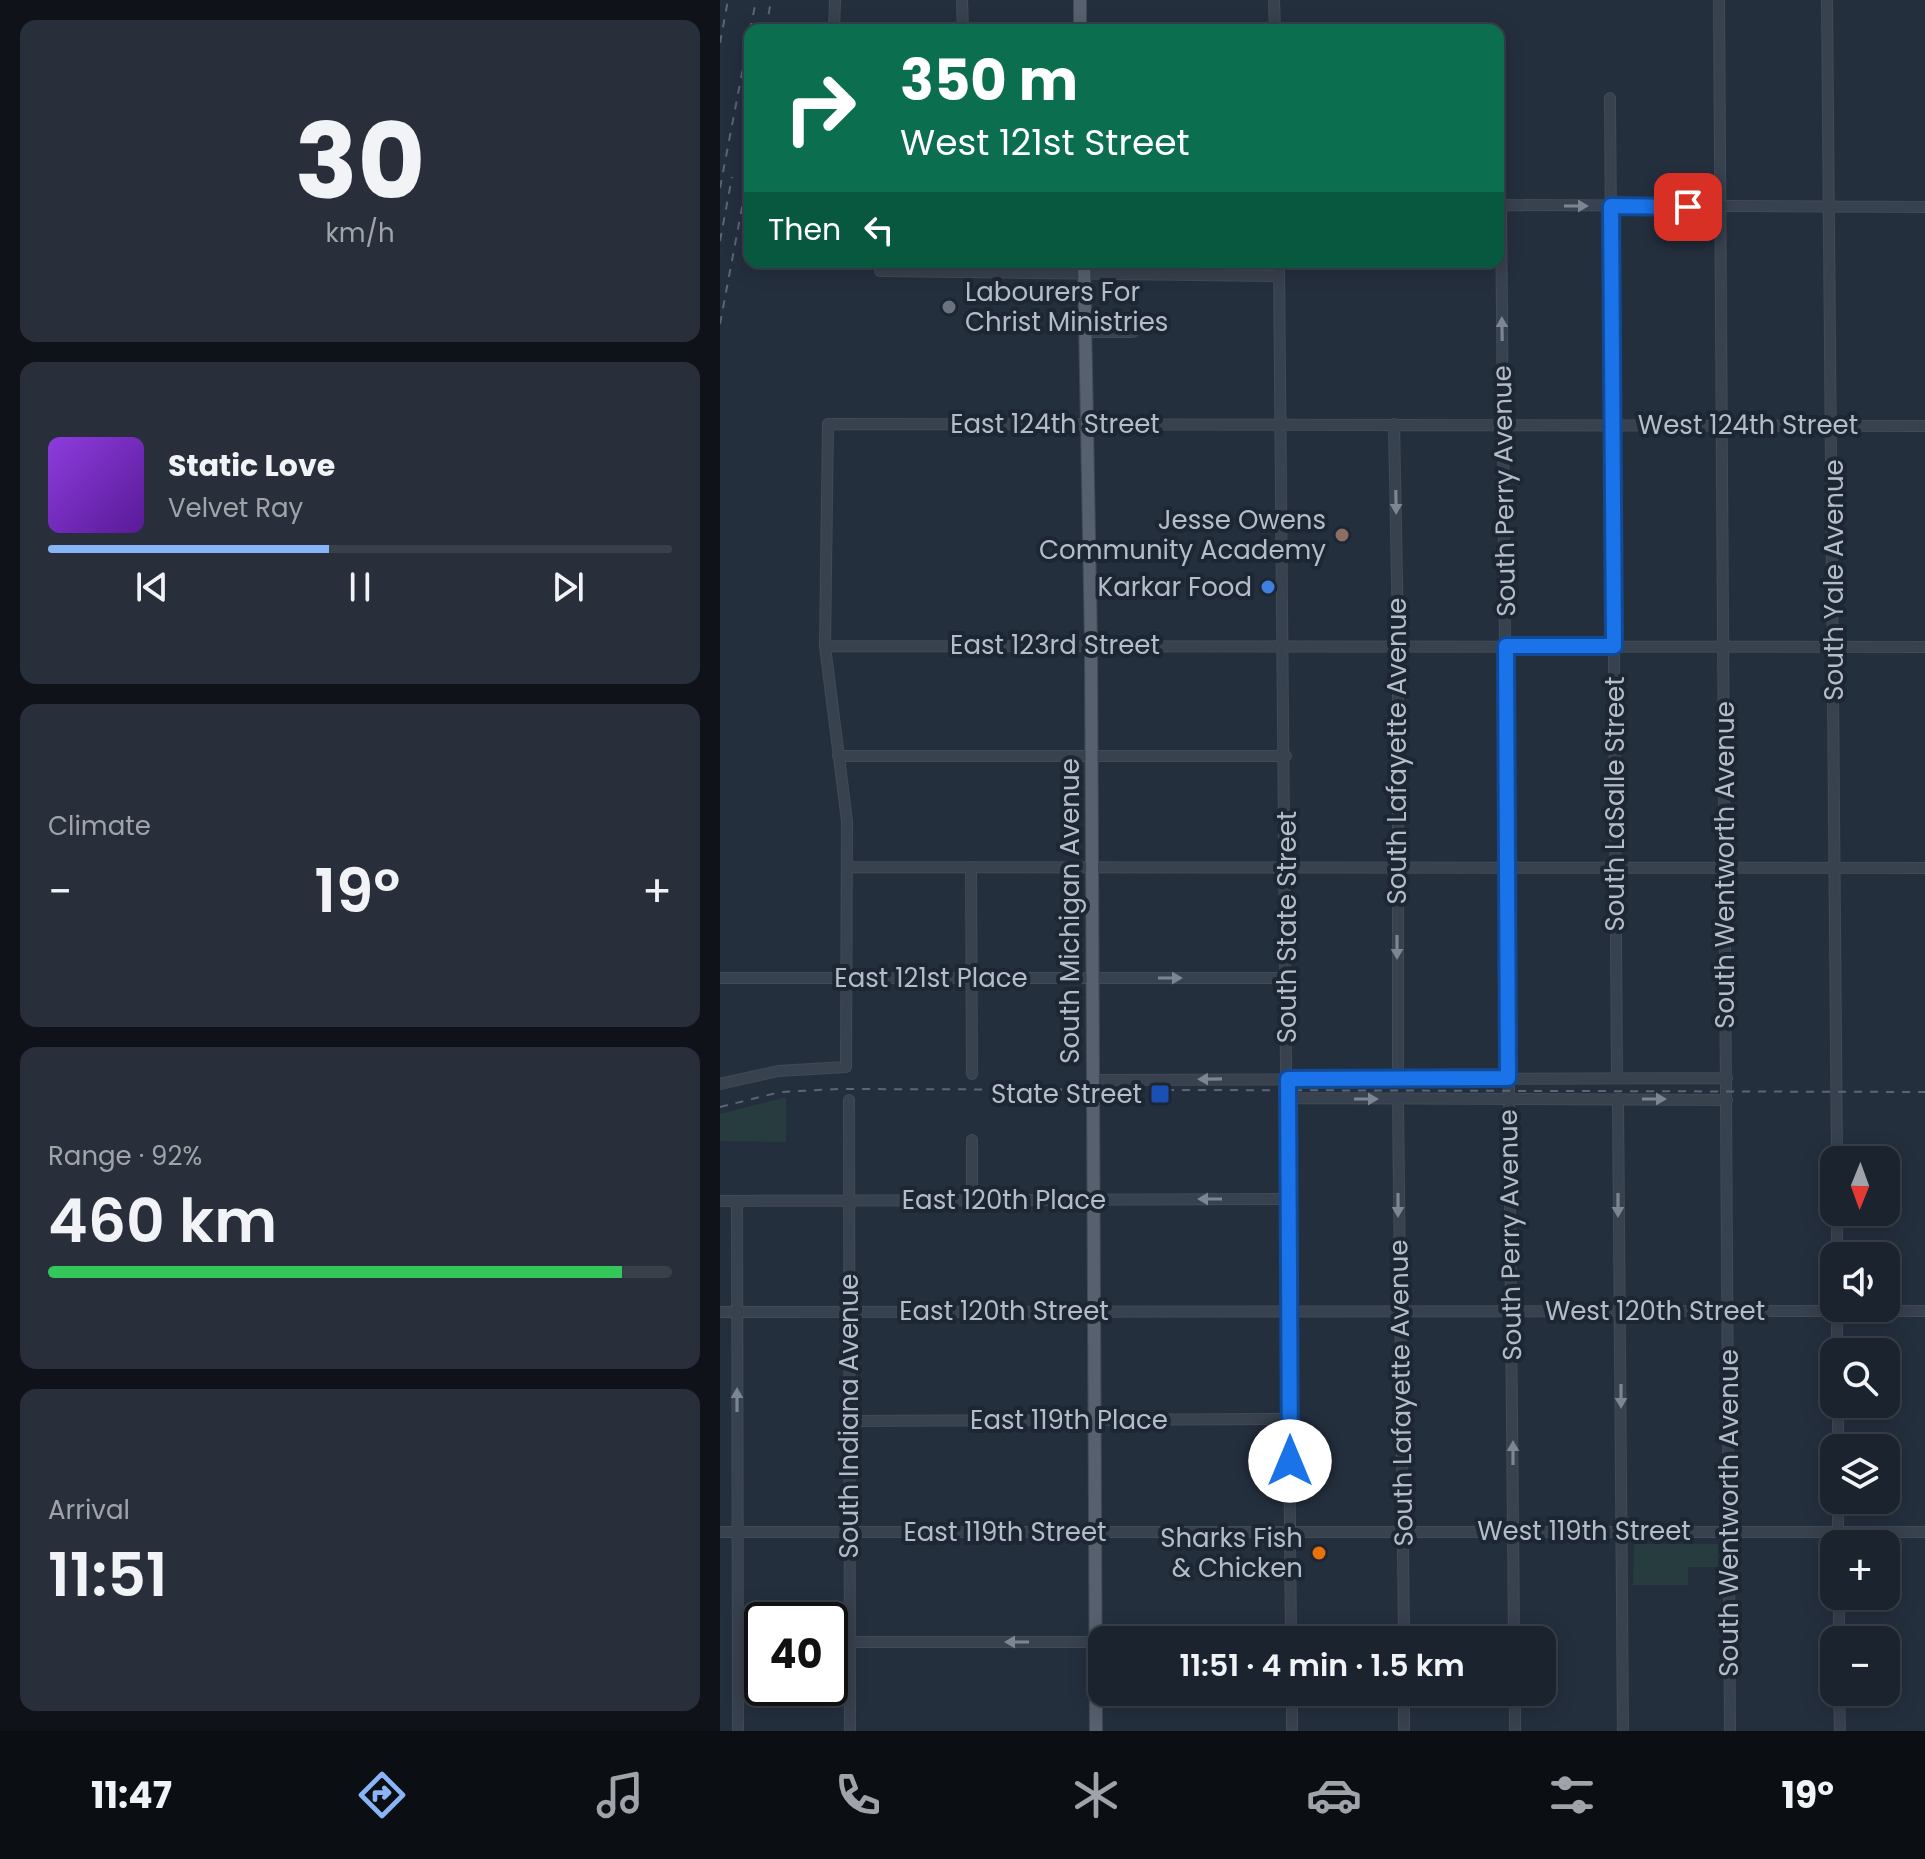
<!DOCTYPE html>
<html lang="en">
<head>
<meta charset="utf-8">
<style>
	body { margin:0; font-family:Poppins,sans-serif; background:#282f3a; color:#f1f3f6; height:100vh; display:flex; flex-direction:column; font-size:30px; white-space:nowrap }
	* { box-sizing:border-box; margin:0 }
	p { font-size:26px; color:#a0a4aa }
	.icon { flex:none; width:44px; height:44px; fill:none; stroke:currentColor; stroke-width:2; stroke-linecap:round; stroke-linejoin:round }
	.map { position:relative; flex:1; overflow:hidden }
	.details { display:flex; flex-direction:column; gap:20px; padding:20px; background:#0f1319; width:720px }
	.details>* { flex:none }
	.banner { position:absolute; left:24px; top:24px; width:760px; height:244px; border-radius:16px; box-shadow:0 4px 20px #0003,0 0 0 2px #39404a; background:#0b6e4f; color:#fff; overflow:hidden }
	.needle { width:52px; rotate:181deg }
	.fabs { position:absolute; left:1100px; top:1146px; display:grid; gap:16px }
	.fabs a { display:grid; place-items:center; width:80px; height:80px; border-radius:16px; background:#1b232e; box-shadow:0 4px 20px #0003,0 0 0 2px #39404a; font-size:40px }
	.speed { position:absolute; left:24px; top:1602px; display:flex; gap:16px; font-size:40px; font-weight:700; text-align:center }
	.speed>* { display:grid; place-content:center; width:104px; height:104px; border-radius:50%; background:#1b232e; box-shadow:0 4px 20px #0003,0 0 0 2px #39404a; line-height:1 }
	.speed .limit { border:4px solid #111; border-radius:12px; background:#fff; color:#111 }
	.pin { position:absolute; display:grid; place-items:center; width:68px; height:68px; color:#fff; margin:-34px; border-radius:16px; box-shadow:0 4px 12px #0006 }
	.me { position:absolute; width:88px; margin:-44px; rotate:0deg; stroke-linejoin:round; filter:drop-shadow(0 0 6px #0008) }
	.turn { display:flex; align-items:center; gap:28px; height:168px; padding:0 24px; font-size:36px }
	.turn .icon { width:104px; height:104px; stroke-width:2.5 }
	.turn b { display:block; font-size:56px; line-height:68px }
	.then { display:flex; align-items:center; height:76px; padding:0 24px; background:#0003; gap:16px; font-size:30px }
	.big { font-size:60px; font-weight:600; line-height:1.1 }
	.details .widget { flex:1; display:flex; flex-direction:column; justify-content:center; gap:12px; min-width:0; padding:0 28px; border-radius:16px; background:#282f3a }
	.details .dial { align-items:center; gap:0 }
	.dial b { font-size:104px; line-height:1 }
	.song { display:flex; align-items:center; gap:24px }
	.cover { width:96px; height:96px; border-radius:12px; background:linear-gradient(135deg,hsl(270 70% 55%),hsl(270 70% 35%)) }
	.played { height:8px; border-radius:4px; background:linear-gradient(90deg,#8ab4f8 45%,#39404a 45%) }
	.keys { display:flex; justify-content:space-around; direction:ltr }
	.heat { display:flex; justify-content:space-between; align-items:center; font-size:44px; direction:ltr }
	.charge { height:12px; border-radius:6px; background:linear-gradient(90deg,#34c759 92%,#39404a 0) }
	.trip { position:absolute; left:368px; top:1626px; width:468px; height:80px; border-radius:16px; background:#1b232e; box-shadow:0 4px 20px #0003,0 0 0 2px #39404a; font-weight:600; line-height:80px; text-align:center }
	.tabs { display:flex; height:128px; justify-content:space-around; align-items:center; background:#0b0e12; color:#a0a4aa }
	.tabs .icon { width:56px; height:56px }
	.tabs .selected { color:#8ab4f8 }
	.tabs b { font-size:36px; color:#f1f3f6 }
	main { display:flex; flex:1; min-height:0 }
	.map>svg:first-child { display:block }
	.green { fill:#263c3f }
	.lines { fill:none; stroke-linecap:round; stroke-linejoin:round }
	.minor-casing { stroke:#414a57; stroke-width:12 }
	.major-casing { stroke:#414a57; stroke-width:14 }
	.minor { stroke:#38414e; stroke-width:10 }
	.major { stroke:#56606e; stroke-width:12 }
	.rail { stroke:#5a6575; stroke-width:2; stroke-dasharray:8 8; stroke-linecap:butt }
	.oneway { fill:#7c8592 }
	.route-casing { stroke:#114b97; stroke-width:20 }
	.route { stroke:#1a73e8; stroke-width:14 }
	.worship-dot { fill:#6b7280; stroke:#1d2633; stroke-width:3 }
	.education-dot { fill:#8d6e63; stroke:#1d2633; stroke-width:3 }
	.shop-dot { fill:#3f7fe0; stroke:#1d2633; stroke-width:3 }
	.transit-dot { fill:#1a4fb4; stroke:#1d2633; stroke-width:3 }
	.food-dot { fill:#e8710a; stroke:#1d2633; stroke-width:3 }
	.labels { text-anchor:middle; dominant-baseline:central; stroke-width:8; stroke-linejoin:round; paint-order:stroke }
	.poi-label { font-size:26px; fill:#b4bcc9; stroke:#1d2633; text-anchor:end }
	.street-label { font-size:26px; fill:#b4bcc9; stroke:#1d2633 }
</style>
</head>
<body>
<main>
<section class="details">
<div class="widget dial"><b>30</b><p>km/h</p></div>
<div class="widget">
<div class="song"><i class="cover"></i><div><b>Static Love</b><p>Velvet Ray</p></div></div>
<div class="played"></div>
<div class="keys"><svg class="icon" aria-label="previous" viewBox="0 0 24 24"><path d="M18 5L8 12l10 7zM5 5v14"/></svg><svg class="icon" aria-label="pause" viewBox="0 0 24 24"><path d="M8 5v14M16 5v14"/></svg><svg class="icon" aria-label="next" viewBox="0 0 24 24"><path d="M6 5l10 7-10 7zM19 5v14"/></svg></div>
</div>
<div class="widget"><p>Climate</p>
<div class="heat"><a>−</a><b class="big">19°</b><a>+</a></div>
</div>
<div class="widget"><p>Range · 92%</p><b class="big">460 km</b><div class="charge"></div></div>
<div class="widget"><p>Arrival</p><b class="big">11:51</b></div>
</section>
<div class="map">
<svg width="1205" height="1731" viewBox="0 0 1205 1731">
	<rect width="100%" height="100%" fill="#242f3e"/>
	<path class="green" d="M105,262H356V264L351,268Z
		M66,1097V1142L0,1141V1114Z
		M914,1544H998V1567H968V1585H913Z"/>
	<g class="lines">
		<defs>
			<path id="minor" d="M242,0L243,30
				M554,0L555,30
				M999,0L1010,1731
				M1107,0L1117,1160
				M114,30L115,0
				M890,98L897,1078
				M778,205L1205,207
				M781,205L794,1640
				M459,262L460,275
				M559,262L571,1640
				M160,271L559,276
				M365,332H413
				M674,424L678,632V1078
				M105,646L1205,647
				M118,756H566
				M127,867L1205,868
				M251,867L252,1074
				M0,978H567
				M373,1080L1007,1078
				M0,1084L58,1071L126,1067L127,821L105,646L108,424L1205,426
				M568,1098L1007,1100
				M678,1099L684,1640
				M898,1099L903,1731
				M129,1100L130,1731
				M252,1199V1140
				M0,1201L568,1199
				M17,1201L18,1731
				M1117,1212V1256
				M1117,1308V1352
				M0,1312L1205,1311
				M1118,1404V1448
				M129,1421L570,1419
				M1118,1500V1544
				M0,1532H1205
				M1119,1596V1640
				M130,1642H382
				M572,1692V1731
				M684,1692V1731
				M795,1692V1731
				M1119,1692L1120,1731"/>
			<path id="major" d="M360,0V30
				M364,262L371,644L376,1731"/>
		</defs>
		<use href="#minor" class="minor-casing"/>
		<use href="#major" class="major-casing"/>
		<use href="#minor" class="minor"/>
		<use href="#major" class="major"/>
		<path class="rail" d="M46,30L51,0
			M0,43L8,0
			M24,145L30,112
			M23,174L30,135
			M0,188L36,0
			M0,241L12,177
			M0,324L30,165
			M0,1107L60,1092L118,1089L1205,1092"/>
	</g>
	<defs><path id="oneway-solid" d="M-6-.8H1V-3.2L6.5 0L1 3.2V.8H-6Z" transform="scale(2)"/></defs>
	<g class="oneway">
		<use href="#oneway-solid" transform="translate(856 206)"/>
		<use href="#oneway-solid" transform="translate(782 329) rotate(-91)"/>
		<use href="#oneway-solid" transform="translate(676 502) rotate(89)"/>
		<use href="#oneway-solid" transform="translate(677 947) rotate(90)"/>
		<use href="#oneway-solid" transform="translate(450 978)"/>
		<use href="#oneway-solid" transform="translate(490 1079) rotate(179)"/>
		<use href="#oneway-solid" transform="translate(646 1099)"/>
		<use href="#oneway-solid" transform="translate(934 1099)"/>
		<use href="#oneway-solid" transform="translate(490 1199) rotate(180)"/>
		<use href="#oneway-solid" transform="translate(678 1205) rotate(90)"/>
		<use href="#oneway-solid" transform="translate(898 1205) rotate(90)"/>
		<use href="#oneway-solid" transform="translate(901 1396) rotate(90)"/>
		<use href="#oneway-solid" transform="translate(17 1400) rotate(-90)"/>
		<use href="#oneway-solid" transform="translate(793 1453) rotate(-90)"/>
		<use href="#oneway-solid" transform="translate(297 1642) rotate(180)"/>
	</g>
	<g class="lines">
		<defs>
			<path id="route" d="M570,1461L568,1079L788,1078L786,646H894L891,206L968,207"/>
		</defs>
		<use href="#route" class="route-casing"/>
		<use href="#route" class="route"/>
	</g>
	<circle class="worship-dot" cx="229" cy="307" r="8"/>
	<circle class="education-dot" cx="622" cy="535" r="8"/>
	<circle class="shop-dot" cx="548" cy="587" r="8"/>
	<rect class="transit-dot" x="430" y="1084" width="20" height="20" rx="4"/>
	<circle class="food-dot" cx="599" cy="1553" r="8"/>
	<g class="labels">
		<g class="poi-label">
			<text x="245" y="292" text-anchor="start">Labourers For<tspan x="245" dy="30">Christ Ministries</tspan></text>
			<text x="606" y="520">Jesse Owens<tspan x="606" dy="30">Community Academy</tspan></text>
			<text x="532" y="587">Karkar Food</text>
			<text x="422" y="1094">State Street</text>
			<text x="583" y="1538">Sharks Fish<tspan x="583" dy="30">&amp; Chicken</tspan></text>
		</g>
		<g class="street-label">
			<text x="335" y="424">East 124th Street</text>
			<text x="1028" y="425">West 124th Street</text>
			<text transform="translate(784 491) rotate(-91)">South Perry Avenue</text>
			<text transform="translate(1114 580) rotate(-90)">South Yale Avenue</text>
			<text x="335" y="645">East 123rd Street</text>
			<text transform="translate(677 751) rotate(-90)">South Lafayette Avenue</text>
			<text transform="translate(895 804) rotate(-90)">South LaSalle Street</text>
			<text transform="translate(1005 865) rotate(-90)">South Wentworth Avenue</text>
			<text transform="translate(350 911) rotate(-90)">South Michigan Avenue</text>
			<text transform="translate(567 927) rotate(-90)">South State Street</text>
			<text x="211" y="978">East 121st Place</text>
			<text x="284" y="1200">East 120th Place</text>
			<text transform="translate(790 1235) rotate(-91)">South Perry Avenue</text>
			<text x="284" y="1311">East 120th Street</text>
			<text x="935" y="1311">West 120th Street</text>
			<text transform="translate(681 1393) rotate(-91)">South Lafayette Avenue</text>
			<text transform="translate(129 1416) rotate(-90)">South Indiana Avenue</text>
			<text x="349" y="1420">East 119th Place</text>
			<text transform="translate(1009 1513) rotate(-90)">South Wentworth Avenue</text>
			<text x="864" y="1531">West 119th Street</text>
			<text x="285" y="1532">East 119th Street</text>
		</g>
	</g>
</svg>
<div class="fabs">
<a><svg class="needle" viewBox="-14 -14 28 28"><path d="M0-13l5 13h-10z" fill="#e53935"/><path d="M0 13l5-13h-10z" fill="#a0a4aa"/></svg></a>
<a><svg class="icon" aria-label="sound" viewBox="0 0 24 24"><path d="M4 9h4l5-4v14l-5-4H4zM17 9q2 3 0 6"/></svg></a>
<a><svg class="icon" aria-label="search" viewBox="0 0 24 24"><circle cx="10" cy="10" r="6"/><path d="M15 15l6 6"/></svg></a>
<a><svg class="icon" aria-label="layers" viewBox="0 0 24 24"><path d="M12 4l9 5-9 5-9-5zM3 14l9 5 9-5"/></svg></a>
<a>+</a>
<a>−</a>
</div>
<div class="speed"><div class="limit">40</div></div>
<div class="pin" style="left:968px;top:207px;background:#d93025"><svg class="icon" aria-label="arrive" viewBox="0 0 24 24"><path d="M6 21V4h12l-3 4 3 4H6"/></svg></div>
<svg class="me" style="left:570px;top:1461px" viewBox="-20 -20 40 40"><circle r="19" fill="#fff"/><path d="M0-13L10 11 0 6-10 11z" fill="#1a73e8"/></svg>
<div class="trip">11:51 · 4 min · 1.5 km</div>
<div class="banner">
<div class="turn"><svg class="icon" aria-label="right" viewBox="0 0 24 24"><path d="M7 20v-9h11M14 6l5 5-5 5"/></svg><div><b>350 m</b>West 121st Street</div></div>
<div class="then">Then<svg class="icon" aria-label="left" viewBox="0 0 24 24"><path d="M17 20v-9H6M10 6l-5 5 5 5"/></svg></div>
</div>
</div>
</main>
<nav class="tabs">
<b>11:47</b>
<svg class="icon selected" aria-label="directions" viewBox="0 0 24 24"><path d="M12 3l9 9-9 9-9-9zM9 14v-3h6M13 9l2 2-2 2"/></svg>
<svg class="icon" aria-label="music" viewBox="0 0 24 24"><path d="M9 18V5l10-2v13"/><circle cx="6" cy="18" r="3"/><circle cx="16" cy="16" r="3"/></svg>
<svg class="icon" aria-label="phone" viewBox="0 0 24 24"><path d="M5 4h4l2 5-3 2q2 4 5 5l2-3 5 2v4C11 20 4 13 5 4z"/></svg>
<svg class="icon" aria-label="climate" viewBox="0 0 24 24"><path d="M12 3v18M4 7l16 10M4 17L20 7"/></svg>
<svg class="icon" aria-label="car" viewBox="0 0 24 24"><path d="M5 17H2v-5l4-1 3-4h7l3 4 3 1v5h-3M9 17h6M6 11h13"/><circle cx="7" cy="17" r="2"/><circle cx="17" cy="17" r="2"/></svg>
<svg class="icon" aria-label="filters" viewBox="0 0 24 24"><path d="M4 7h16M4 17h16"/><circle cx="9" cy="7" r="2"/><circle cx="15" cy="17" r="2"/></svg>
<b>19°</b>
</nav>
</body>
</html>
